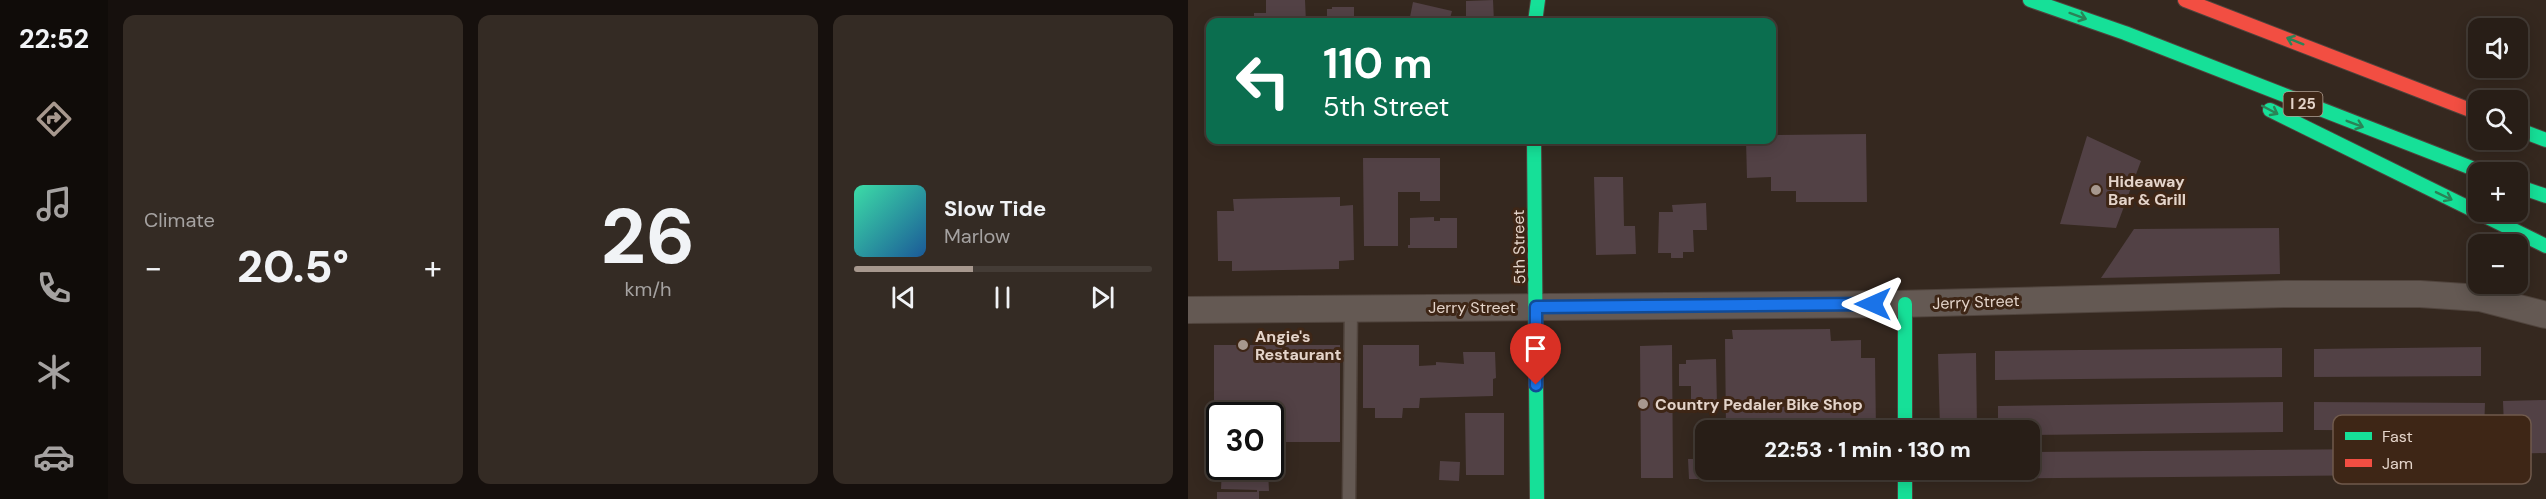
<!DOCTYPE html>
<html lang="en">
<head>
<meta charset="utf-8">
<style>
	body { margin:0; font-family:"DM Sans",sans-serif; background:#342b24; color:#f1f3f6; height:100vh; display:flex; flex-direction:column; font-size:22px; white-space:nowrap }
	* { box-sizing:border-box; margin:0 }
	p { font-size:20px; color:#a5a2a1 }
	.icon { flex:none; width:33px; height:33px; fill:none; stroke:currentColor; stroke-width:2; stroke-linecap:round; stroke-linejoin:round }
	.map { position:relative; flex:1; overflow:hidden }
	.sheet { display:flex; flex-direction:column; gap:15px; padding:15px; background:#16100d; width:1080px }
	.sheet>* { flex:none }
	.top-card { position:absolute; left:18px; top:18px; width:570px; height:126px; border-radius:12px; box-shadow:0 3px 15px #0003,0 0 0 2px #443c36; background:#0b6e4f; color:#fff; overflow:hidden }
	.controls { position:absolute; left:1280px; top:18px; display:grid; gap:12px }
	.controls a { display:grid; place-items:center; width:60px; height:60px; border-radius:12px; background:#281e17; box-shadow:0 3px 15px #0003,0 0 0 2px #443c36; font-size:30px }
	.speed { position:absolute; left:18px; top:402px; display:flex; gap:12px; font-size:30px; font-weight:700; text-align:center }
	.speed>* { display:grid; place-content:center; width:78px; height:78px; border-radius:50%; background:#281e17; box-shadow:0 3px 15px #0003,0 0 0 2px #443c36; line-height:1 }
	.speed .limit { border:3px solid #111; border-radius:9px; background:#fff; color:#111 }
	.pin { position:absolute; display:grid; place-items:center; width:51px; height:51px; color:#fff; margin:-62px -26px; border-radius:50% 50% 50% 0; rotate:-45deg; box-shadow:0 0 6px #0007 }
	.pin .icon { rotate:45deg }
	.me { position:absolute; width:66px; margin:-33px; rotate:270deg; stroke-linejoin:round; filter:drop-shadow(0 0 4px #0008) }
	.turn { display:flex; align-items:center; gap:21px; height:126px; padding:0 18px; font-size:27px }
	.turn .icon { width:78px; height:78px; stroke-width:2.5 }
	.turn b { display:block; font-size:42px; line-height:51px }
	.big { font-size:45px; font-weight:800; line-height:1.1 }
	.sheet .tile { flex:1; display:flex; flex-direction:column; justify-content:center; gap:9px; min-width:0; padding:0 21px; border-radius:12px; background:#342b24 }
	.sheet .dial { align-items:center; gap:0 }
	.dial b { font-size:78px; line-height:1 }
	.song { display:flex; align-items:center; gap:18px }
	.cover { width:72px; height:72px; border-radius:9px; background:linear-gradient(135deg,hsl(160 70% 55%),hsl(210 70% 35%)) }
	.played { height:6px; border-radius:3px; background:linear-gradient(90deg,#a7988e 40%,#443c36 40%) }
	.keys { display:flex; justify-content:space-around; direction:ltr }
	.heat { display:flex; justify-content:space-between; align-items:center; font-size:33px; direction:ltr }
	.sheet .tiles { flex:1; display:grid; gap:15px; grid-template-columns:repeat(3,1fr) }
	.trip { position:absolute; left:507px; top:420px; width:345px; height:60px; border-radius:12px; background:#281e17; box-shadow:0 3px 15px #0003,0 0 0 2px #443c36; font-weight:800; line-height:60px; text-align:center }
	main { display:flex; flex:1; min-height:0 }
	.dock { display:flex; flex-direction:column; width:108px; justify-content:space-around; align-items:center; background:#100c09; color:#a5a2a1 }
	.dock .icon { width:42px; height:42px }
	.dock .current { color:#a7988e }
	.dock b { font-size:27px; color:#f1f3f6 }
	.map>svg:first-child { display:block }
	.building { fill:#524145 }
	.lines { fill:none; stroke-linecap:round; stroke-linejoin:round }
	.lane-casing { stroke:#50443d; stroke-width:15 }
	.street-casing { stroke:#50443d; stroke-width:28 }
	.fast-casing { stroke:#50443d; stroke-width:16 }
	.jam-casing { stroke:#50443d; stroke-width:16 }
	.lane { stroke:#645953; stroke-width:12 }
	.street { stroke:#645953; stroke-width:26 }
	.fast { stroke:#16e098; stroke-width:14 }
	.jam { stroke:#f24e42; stroke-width:14 }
	.oneway { stroke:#2a8357 }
	.route-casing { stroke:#114b97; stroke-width:15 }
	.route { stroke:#1a73e8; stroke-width:10 }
	.poi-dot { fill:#a7988e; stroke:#3e2616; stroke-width:2 }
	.labels { text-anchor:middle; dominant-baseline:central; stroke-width:6; stroke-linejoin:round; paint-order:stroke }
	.shield { fill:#3e2616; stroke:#b2a094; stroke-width:1.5 }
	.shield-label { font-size:15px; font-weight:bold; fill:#e4d4ca }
	.poi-label { font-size:16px; font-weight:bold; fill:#e4d4ca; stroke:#3e2616; text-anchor:start }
	.street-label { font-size:16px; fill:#e4d4ca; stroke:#3e2616 }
	.key { fill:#3e2616; stroke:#705a4c; stroke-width:1.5 }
	.key-label { font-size:16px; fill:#e4d4ca }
</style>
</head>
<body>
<main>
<nav class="dock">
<b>22:52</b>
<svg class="icon current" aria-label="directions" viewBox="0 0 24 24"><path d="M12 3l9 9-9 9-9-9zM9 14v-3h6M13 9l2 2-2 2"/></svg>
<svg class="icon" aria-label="music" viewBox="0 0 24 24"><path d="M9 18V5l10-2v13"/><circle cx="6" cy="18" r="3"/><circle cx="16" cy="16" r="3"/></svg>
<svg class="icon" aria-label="phone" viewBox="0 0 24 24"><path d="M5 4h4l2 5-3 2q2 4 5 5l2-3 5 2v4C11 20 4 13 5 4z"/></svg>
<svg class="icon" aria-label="climate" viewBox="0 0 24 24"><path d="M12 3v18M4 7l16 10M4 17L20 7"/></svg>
<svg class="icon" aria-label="car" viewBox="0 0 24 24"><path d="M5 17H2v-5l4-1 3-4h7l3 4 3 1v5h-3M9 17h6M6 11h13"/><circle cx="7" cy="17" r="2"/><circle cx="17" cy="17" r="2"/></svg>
</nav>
<section class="sheet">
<div class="tiles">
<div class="tile"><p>Climate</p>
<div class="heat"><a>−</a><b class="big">20.5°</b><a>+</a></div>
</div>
<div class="tile dial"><b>26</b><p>km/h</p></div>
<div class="tile">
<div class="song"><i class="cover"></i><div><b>Slow Tide</b><p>Marlow</p></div></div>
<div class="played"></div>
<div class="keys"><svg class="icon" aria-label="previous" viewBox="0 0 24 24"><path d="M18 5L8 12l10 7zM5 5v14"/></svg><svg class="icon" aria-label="pause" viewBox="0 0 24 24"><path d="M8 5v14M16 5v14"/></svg><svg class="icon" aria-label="next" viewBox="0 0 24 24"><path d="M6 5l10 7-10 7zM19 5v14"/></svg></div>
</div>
</div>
</section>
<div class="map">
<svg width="1358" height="499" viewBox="0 0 1358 499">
	<rect width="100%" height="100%" fill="#35281f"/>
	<path class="building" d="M78,0H117L118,22H66V13H78Z
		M305,0L306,22H278V1Z
		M225,2L264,11L261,22H221Z
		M144,7H166V22H139V9H144Z
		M678,134L679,202H608V191H583V177L559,178L558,140H584V135Z
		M899,136L953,161L928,228L872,224Z
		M175,158H252V201H232V192H210V246H176Z
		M406,177H435L436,226H447L448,254L408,255Z
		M152,197V206L165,205L166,260L151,261V269L44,271V261H30L29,211H46L45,199Z
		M518,203L519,230H505L506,252H495V258H483V253H470L471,212H485L484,205Z
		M246,217V221H252V218H269V248H220V245H222V218Z
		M1091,228L1092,274L913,278L946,229Z
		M642,329L643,341L673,340V358H687L688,430H538L537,339H545L544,330Z
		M26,345H152V442H82V416H32V442H26Z
		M175,345H231V366L248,365V362L276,364L275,352H307L308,378L305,379V396L232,398L231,408H215L214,418H187V408H175Z
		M484,345L485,478H453L452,346Z
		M1293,347V376L1126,377V349Z
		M1094,348V377L807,380V351Z
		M788,353L789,430H752L750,354Z
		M528,359L529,406L503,407V386H491V364H498V360Z
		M1358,400V453L1317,454L1315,401Z
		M1095,402V432L842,435V430H810V406Z
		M1126,402L1297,403L1296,431L1126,430Z
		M277,413H316V475H278Z
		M1316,448L1318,474L753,479V470H842V452Z
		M500,459H518V470H531L532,479H501Z
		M252,461L272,462L271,481L251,480Z
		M34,468H39V471H80L81,491H71V499H29V492H69V490L33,489Z"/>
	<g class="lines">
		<defs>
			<path id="lane" d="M161,499L163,308"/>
			<path id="street" d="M0,310L708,304L1096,294H1232L1292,298L1358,315"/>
			<path id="fast" d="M842,0L937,33L1294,172
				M347,22L350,0
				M1082,110L1358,246
				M1329,129L1358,140
				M346,140L349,499
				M1329,186L1358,196
				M717,304V430
				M717,470V499"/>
			<path id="jam" d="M997,0L1290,113"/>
		</defs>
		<use href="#lane" class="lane-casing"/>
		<use href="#street" class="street-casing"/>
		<use href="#fast" class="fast-casing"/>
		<use href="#jam" class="jam-casing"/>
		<use href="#lane" class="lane"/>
		<use href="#street" class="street"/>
		<use href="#fast" class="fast"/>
		<use href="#jam" class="jam"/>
	</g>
	<defs><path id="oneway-shaft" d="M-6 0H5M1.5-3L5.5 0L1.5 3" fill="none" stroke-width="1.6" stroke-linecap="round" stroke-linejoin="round" transform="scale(1.5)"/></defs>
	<g class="oneway">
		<use href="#oneway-shaft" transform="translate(890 16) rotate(20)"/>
		<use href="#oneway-shaft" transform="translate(1107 41) rotate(-158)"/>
		<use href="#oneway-shaft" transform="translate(1082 110) rotate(28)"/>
		<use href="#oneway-shaft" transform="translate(1167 124) rotate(21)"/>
		<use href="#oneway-shaft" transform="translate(1256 196) rotate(26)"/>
	</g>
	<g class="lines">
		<defs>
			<path id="route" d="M348,385V307L685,304"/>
		</defs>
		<use href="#route" class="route-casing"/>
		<use href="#route" class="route"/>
	</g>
	<g class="poi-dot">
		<circle cx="908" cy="190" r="6"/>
		<circle cx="55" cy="345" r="6"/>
		<circle cx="455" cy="404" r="6"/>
	</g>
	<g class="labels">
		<rect class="shield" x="1095.5" y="92" width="39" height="24" rx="4.5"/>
		<g class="shield-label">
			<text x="1115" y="104">I 25</text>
		</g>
		<g class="poi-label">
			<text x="920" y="181">Hideaway<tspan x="920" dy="18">Bar &amp; Grill</tspan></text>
			<text x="67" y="336">Angie's<tspan x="67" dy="18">Restaurant</tspan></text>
			<text x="467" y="404">Country Pedaler Bike Shop</text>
		</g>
		<g class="street-label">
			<text transform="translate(331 247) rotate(-91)">5th Street</text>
			<text transform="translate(788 302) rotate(-2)">Jerry Street</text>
			<text x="284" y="307">Jerry Street</text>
		</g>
	</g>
	<rect x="1145" y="415" width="198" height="69" rx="9" class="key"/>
	<rect x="1157" y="432" width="27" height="8" fill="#16e098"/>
	<rect x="1157" y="459" width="27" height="8" fill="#f24e42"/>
	<g class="key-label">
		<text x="1194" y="442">Fast</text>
		<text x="1194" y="469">Jam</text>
	</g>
</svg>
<div class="controls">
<a><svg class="icon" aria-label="sound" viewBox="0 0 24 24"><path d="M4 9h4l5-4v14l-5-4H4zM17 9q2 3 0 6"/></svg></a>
<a><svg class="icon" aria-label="search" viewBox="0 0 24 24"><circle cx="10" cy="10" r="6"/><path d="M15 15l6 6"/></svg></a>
<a>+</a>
<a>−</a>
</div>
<div class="speed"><div class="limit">30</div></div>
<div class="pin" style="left:348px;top:385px;background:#d93025"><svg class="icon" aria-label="arrive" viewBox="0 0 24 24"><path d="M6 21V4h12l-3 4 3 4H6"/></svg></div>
<svg class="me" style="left:685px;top:304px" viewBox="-20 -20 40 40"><path d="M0-17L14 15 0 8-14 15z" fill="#1a73e8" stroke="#fff" stroke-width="4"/></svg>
<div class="trip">22:53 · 1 min · 130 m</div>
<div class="top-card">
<div class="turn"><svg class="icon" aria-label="left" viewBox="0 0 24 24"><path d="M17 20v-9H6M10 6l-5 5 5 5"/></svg><div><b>110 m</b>5th Street</div></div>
</div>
</div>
</main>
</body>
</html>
